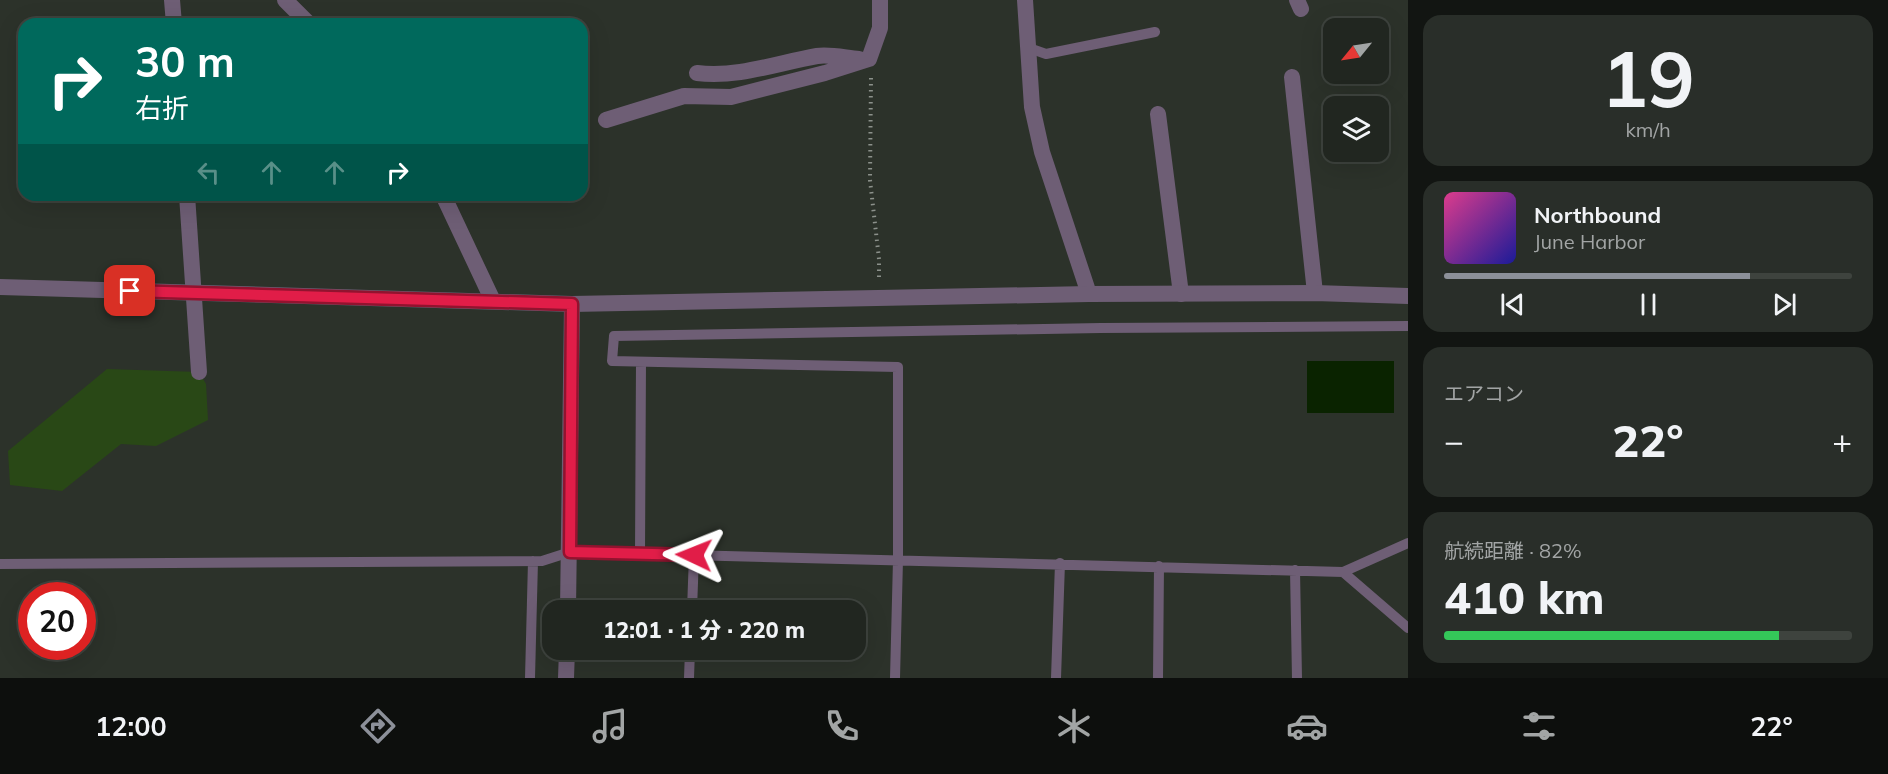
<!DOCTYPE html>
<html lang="ja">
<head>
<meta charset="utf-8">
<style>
	body { margin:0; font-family:Mulish,"Noto Sans JP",sans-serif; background:#292e29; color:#f1f3f6; height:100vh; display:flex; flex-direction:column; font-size:22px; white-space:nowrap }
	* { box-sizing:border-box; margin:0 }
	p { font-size:20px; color:#a2a5a5 }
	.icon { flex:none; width:33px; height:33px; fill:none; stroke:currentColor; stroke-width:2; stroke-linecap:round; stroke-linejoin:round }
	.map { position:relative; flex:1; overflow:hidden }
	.panel { display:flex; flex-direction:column; gap:15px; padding:15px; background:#121512; width:480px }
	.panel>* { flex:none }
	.banner { position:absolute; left:18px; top:18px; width:570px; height:183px; border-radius:18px; box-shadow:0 6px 24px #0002,0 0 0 2px #3e433e; background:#00695c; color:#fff; overflow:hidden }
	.needle { width:39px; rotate:240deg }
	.controls { position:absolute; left:1323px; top:18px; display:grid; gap:12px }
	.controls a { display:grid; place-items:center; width:66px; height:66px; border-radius:12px; background:#212620; box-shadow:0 6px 24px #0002,0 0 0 2px #3e433e; font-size:30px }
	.speed { position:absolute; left:18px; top:582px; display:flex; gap:12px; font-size:30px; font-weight:700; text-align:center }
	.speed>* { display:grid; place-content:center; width:78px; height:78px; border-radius:50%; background:#212620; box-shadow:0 6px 24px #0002,0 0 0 2px #3e433e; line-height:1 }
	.speed .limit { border:9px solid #d22; background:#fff; color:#111 }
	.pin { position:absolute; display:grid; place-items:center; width:51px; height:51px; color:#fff; margin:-26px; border-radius:12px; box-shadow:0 3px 9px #0006 }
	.me { position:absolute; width:66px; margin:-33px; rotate:272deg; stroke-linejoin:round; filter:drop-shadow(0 0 4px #0008) }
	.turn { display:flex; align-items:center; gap:21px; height:126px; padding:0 18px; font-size:27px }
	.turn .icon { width:78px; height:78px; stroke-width:2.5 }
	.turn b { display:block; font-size:42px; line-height:51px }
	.lanes { display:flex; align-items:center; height:57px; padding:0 18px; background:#0003; justify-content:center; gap:30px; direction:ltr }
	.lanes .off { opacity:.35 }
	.big { font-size:45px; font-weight:800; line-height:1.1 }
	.panel .widget { flex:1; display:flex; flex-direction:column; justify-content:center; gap:9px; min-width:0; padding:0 21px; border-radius:18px; background:#292e29 }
	.panel .dial { align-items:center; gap:0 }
	.dial b { font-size:78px; line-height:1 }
	.song { display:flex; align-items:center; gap:18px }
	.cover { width:72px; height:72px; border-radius:9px; background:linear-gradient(135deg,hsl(330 70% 55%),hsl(240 70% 35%)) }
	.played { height:6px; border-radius:3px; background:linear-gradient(90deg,#8c9099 75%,#3e433e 75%) }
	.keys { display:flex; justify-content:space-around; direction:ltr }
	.heat { display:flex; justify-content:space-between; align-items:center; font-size:33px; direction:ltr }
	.charge { height:9px; border-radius:4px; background:linear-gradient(90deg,#34c759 82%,#3e433e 0) }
	.trip { position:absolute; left:542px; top:600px; width:324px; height:60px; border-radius:18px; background:#212620; box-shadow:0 6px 24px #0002,0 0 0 2px #3e433e; font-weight:800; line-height:60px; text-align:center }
	.menu { display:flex; height:96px; justify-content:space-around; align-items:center; background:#0d0f0d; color:#a2a5a5 }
	.menu .icon { width:42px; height:42px }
	.menu .active { color:#8c9099 }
	.menu b { font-size:27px; color:#f1f3f6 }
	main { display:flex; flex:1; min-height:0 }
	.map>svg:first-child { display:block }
	.green { fill:#294816 }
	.water { fill:#0a2300 }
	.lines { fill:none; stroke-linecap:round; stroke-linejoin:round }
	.path { stroke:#8c918b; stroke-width:4; stroke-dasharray:1.5 4.5; stroke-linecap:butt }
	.service { stroke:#6e5e75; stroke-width:10 }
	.minor { stroke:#6e5e75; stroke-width:16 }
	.tertiary { stroke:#6e5e75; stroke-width:16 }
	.route-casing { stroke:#92132f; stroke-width:15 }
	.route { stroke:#e11d48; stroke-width:10 }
</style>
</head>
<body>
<main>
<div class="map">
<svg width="1408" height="678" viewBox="0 0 1408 678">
	<rect width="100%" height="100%" fill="#2c322a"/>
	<path class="green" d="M107,369L199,372L206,384L208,420L156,446L121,444L62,491L10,485L8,451Z"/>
	<path class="water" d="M1307,361H1394V413H1307Z"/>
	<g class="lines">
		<path class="path" d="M871,78L870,180L879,259V280"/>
		<path class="service" d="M1029,48L1046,54L1155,32
			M640,554L641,362
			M0,564L542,561L570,552L1343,572L1408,628
			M1295,570L1297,678
			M1343,572L1408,543
			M692,610L694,555
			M530,678L533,561
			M689,678L690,650
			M895,678L898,560V367L612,361L614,336L1101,328L1408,326
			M1056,678L1060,563
			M1158,678L1159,566"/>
		<path class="minor" d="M172,0L174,24
			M285,0L309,24
			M1025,0L1032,107L1042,152L1089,294
			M1297,0L1301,9
			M697,73C738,78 777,63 817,56C830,54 846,58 859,59
			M1292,77L1315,293
			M1158,114L1181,294
			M606,120L684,96L731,97L825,73L869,59L880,28V0
			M187,195L199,372
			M443,195L493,301
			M568,610L572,304
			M566,678L567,650"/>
		<path class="tertiary" d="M0,287L572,304L1089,294L1315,293L1408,296"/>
	</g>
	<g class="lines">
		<defs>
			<path id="route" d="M130,291L572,304L570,552L694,555"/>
		</defs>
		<use href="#route" class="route-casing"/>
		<use href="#route" class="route"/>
	</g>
</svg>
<div class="controls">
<a><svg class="needle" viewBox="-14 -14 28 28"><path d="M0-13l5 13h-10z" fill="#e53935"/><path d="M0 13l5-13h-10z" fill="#a2a5a5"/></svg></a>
<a><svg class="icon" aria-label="layers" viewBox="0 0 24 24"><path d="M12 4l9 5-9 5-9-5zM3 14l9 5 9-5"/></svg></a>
</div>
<div class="speed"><div class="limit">20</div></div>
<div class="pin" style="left:130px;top:291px;background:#d93025"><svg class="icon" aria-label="arrive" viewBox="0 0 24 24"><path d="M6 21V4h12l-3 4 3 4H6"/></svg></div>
<svg class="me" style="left:694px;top:555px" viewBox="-20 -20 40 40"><path d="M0-17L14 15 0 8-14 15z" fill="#e11d48" stroke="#fff" stroke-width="4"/></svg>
<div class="trip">12:01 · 1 分 · 220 m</div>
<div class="banner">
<div class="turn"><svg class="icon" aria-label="right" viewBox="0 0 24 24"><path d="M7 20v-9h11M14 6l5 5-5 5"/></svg><div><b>30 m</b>右折</div></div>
<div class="lanes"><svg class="icon off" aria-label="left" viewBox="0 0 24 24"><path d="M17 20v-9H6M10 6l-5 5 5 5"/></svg><svg class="icon off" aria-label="ahead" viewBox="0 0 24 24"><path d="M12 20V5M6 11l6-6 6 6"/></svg><svg class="icon off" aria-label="ahead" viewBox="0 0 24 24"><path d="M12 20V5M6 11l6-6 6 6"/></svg><svg class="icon" aria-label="right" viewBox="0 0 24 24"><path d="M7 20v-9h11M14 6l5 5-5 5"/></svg></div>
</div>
</div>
<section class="panel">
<div class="widget dial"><b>19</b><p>km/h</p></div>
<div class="widget">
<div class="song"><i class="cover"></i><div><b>Northbound</b><p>June Harbor</p></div></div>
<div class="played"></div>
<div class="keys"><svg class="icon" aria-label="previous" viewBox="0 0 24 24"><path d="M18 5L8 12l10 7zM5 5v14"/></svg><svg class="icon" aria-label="pause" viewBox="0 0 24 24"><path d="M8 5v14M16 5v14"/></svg><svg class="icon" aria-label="next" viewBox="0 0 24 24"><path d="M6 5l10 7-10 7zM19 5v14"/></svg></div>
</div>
<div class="widget"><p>エアコン</p>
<div class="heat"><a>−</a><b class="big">22°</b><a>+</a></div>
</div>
<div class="widget"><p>航続距離 · 82%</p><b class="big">410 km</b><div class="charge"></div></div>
</section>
</main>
<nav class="menu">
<b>12:00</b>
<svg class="icon active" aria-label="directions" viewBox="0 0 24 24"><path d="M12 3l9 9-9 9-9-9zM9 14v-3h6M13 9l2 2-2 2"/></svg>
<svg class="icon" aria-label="music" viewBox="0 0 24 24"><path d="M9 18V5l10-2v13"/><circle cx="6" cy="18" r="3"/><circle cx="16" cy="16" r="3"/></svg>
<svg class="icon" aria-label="phone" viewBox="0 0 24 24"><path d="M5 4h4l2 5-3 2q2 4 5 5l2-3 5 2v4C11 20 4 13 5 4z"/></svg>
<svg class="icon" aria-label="climate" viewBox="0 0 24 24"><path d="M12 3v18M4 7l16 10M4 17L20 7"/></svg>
<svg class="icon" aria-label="car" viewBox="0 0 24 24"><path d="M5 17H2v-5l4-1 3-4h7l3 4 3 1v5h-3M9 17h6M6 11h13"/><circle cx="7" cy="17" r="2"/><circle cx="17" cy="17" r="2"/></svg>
<svg class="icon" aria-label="filters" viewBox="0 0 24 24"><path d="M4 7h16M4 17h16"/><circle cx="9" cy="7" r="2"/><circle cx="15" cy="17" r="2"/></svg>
<b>22°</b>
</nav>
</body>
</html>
